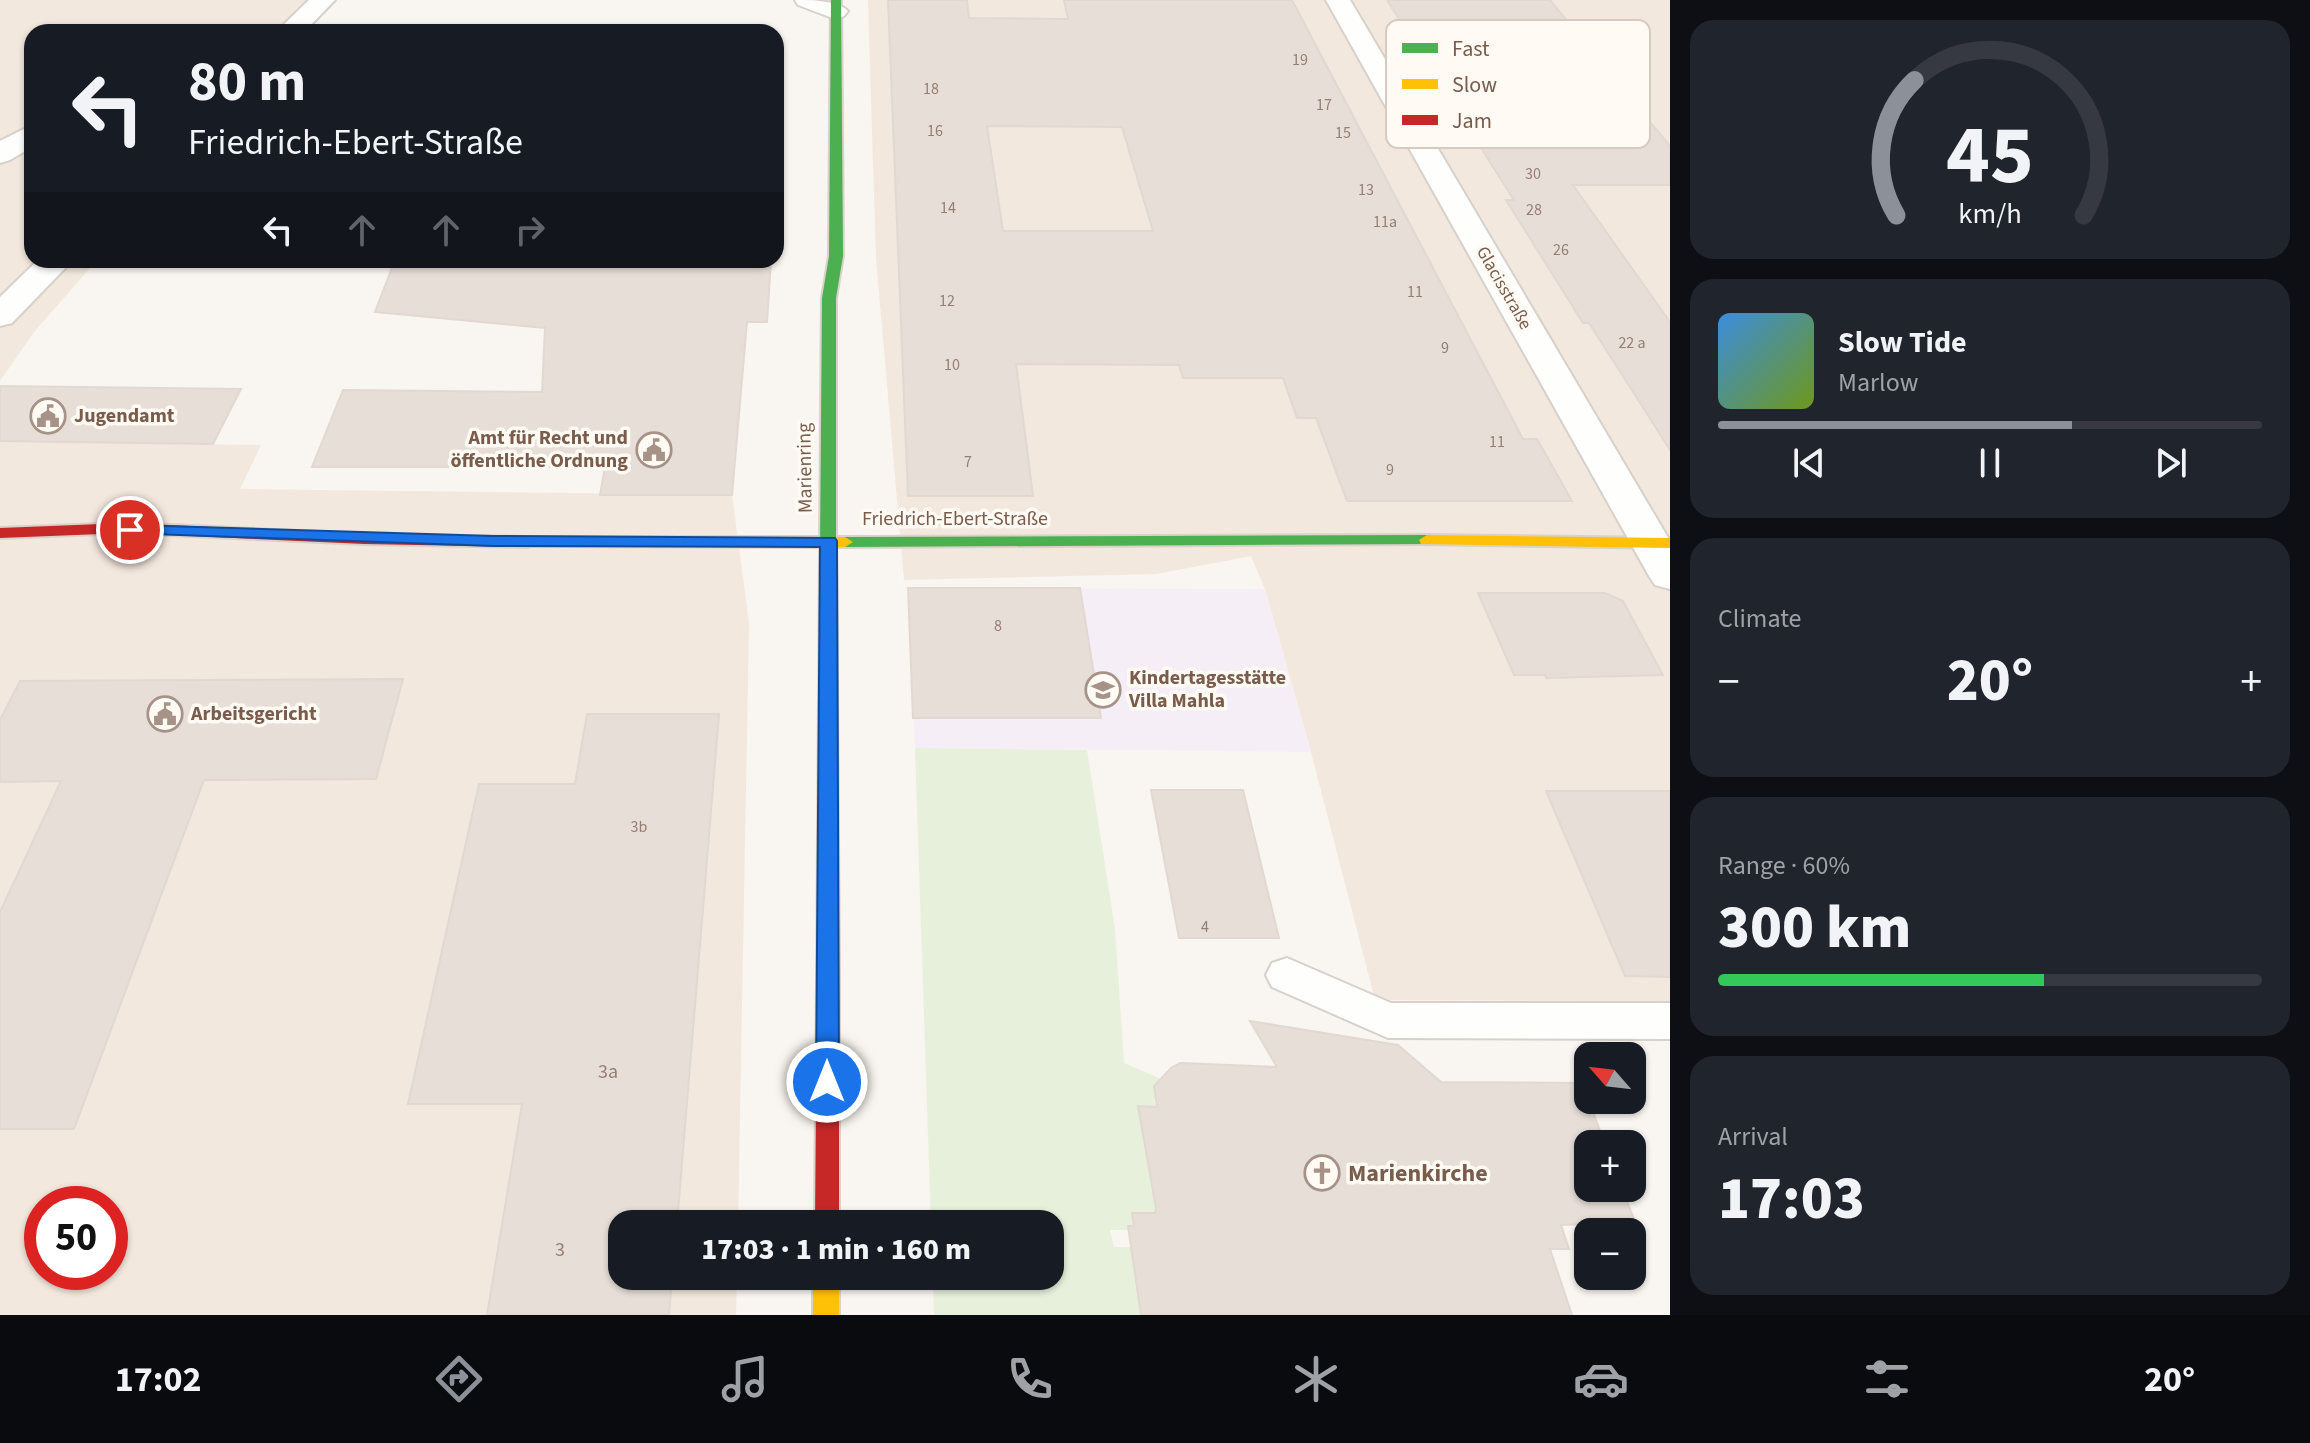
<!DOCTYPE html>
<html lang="en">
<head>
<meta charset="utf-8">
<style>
	body { margin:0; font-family:"Source Sans 3",sans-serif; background:#20242c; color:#f1f3f6; height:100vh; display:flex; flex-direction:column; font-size:30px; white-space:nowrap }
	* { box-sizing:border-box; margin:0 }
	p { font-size:26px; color:#9ea1a6 }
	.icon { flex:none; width:44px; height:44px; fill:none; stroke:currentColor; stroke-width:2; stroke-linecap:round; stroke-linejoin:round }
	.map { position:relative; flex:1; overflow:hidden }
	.sheet { display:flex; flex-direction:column; gap:20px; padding:20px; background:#0d0f14; width:640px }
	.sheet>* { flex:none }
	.banner { position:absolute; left:24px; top:24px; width:760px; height:244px; border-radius:24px; box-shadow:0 2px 6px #0004; background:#171b24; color:#f1f3f6; overflow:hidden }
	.needle { width:52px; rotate:298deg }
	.controls { position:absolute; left:1574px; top:1042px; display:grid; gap:16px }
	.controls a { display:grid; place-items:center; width:72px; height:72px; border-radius:16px; background:#171b24; box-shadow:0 2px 6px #0004; font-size:40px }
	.speed { position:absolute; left:24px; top:1186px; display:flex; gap:16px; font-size:40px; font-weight:700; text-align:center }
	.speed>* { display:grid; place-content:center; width:104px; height:104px; border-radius:50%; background:#171b24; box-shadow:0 2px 6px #0004; line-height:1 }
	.speed .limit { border:12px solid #d22; background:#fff; color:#111 }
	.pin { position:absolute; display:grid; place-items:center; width:68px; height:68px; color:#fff; margin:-34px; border:4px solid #fff; border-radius:50%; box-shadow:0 2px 8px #0007 }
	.me { position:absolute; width:88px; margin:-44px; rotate:0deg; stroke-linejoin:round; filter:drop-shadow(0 0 6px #0008) }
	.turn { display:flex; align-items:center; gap:28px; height:168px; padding:0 32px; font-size:36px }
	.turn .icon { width:104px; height:104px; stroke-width:2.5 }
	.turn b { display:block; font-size:56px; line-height:68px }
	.lanes { display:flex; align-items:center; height:76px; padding:0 32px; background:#0003; justify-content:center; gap:40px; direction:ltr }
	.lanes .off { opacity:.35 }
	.big { font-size:60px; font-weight:800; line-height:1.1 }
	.sheet .card { flex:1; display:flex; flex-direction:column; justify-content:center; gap:12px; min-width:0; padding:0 28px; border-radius:24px; background:#20242c }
	.sheet .dial { align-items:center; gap:0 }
	.dial svg { height:208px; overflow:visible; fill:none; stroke:#363941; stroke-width:7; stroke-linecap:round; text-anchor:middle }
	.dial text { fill:#f1f3f6; stroke:none }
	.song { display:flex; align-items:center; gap:24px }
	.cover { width:96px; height:96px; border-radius:12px; background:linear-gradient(135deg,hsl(210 70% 55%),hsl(80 70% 35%)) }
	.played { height:8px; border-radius:4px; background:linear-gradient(90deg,#8c9099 65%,#363941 65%) }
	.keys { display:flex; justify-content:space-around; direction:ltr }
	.heat { display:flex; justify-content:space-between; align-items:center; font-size:44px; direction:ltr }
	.charge { height:12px; border-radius:6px; background:linear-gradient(90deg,#34c759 60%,#363941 0) }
	.trip { position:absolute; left:608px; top:1210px; width:456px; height:80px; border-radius:24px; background:#171b24; box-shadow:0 2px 6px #0004; font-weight:800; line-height:80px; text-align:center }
	.menu { display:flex; height:128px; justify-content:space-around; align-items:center; background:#090b0e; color:#9ea1a6 }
	.menu .icon { width:56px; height:56px }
	.menu .selected { color:#8c9099 }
	.menu b { font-size:36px; color:#f1f3f6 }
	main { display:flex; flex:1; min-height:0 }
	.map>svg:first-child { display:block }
	.residential { fill:#f2e8de; fill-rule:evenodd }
	.education { fill:#f6eef6 }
	.green { fill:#e7f0db }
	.building { fill:#e6ded7; stroke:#e2d8d2; stroke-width:2; fill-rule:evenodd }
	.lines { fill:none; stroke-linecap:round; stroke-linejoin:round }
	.lane-casing { stroke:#d7d1cb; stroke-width:4 }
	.street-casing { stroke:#d7d1cb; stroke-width:4 }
	.fast-casing { stroke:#d9d2cb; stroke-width:4 }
	.slow-casing { stroke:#d9d2cb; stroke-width:4 }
	.jam-casing { stroke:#d9d2cb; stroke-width:4 }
	.lane { fill:#fefefd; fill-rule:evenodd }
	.street { fill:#fefefd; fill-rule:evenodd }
	.fast { fill:#4caf50; fill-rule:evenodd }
	.slow { fill:#ffc107; fill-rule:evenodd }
	.jam { fill:#c62828; fill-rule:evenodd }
	.route { fill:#1a73e8; stroke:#114b97; stroke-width:2 }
	.labels { text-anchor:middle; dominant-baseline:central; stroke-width:7; stroke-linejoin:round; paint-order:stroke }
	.number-label { font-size:16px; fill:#977e72 }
	.far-street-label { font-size:18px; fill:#7a5c4d; stroke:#fffaf3 }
	.poi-label { font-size:20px; font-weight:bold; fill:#7a5c4d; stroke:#fffaf3; text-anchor:start }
	.street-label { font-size:20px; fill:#7a5c4d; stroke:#fffaf3 }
	.near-number-label { font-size:20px; fill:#977e72 }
	.near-poi-label { font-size:24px; font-weight:bold; fill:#7a5c4d; stroke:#fffaf3; text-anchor:start }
	.key { fill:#fffaf3; stroke:#d7cbc1; stroke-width:2 }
	.key-label { font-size:22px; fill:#7a5c4d }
</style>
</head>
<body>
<main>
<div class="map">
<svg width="1670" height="1315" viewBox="0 0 1670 1315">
	<rect width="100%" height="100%" fill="#f9f5f0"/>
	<path class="residential" d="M0,0H327L299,32H32V260H97L34,332L0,381Z
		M868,0H1670V1001L1375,1000L1311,752L1265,589L1251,556L1156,574L904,580L876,258Z
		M0,441L261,445L240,489L732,495L749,623L738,1224H622V1276H737L736,1315H0ZM42,1204H110V1272H42Z"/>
	<path class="education" d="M908,588L1265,589L1311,752L915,748Z"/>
	<path class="green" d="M915,748L1087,750L1115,929L1124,1063L1166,1081L1154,1100L1156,1107H1138L1141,1121H1157L1164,1165L1148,1167L1151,1181L1166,1180L1170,1207L1155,1208V1213H1132L1134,1226L1129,1230H1110L1114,1247H1131L1141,1315H934L933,1276H1050V1224H931Z"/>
	<path class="building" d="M888,0H967L969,18L1068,19L1064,0H1292L1523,439H1537L1572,501H1347L1316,418H1297L1283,378H1183L1179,365L1016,364L1033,496H908ZM987,126L1122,127L1153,231H1003Z
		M1387,0H1550L1670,146V185H1573L1670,322V450L1589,323H1583L1506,200H1514Z
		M395,260H771L767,322H747L732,495H600L605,467H312L343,390L542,392L545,328L375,312Z
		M0,386L241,389L213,444L0,441Z
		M908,588H1080L1101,718H913Z
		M1478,593H1605L1623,601L1663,675L1546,678L1545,675H1514Z
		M403,679L376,779L204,780L74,1129H0V912L61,781L0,782V720L20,681Z
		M587,714H719L677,1224H622V1276H672L669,1315H487L522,1104H408L479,784H575Z
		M1151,790H1243L1279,938H1179Z
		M1546,791H1670V977L1625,976Z
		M1250,1021L1398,1045L1441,1082L1582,1083L1605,1144H1588V1188H1622L1635,1222L1561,1225L1569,1249H1550L1572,1315H1141L1128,1226H1134L1132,1213H1155L1156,1208L1138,1106L1157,1107L1154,1086L1171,1068L1180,1063L1277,1067Z"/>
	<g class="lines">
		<defs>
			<path id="lane" d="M1287,958L1391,1003H1670V1039L1388,1038L1272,987L1266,975L1272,963Z"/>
			<path id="street" d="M309,0H335L304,32H276Z
				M795,0C812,0 836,0 848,11L844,16L835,19L798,5Z
				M1326,0H1350L1670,541V589L1655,585L1649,576Z
				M32,125V147L10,160L0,163V141Z
				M38,260H73L12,323L0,326V297Z"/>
			<path id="fast" d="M831,0H841L843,256L836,298V553L828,558L820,553L822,298L829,256Z
				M1427,535L1435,540L1433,544L845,547L837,542L845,537Z"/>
			<path id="slow" d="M1427,535L1670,538V548L1421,544L1419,540Z
				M528,537H845L853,542L845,547L522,546L520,542Z
				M828,548L836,553L839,981L836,987L828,990L820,987L817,981L820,553Z
				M813,1276H839V1315H813Z"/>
			<path id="jam" d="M126,523L364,534L528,537L536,542L528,547L364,544L126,533L0,538V528Z
				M828,972L836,975L839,981V1224H815L817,981L820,975Z"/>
		</defs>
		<use href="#lane" class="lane-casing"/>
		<use href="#street" class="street-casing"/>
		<use href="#fast" class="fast-casing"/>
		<use href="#slow" class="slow-casing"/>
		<use href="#jam" class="jam-casing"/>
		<use href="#lane" class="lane"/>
		<use href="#street" class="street"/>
		<use href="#fast" class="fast"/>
		<use href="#slow" class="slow"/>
		<use href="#jam" class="jam"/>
	</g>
	<path class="route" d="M130,525L493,536L835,538L837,541L839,1082L836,1089L827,1092L819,1089L816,1082L820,547L493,546L124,533L122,530Z"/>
	<defs>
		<symbol id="civic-ring" viewBox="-11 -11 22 22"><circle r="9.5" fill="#fffaf3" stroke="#a69286" stroke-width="1.5"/><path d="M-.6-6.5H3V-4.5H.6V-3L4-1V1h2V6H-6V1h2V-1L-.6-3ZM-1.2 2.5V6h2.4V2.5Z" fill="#a69286"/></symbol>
		<symbol id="school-ring" viewBox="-11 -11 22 22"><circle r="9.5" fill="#fffaf3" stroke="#a69286" stroke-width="1.5"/><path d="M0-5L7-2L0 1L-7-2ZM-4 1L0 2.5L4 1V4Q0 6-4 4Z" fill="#a69286"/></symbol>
		<symbol id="church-ring" viewBox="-11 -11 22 22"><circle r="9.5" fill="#fffaf3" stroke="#a69286" stroke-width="1.5"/><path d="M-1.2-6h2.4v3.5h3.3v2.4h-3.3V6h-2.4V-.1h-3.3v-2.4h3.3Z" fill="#a69286"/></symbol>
	</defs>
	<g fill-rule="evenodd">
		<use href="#civic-ring" x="28" y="396" width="40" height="40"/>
		<use href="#civic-ring" x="634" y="430" width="40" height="40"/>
		<use href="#school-ring" x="1083" y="670" width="40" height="40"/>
		<use href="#civic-ring" x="145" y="694" width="40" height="40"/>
		<use href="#church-ring" x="1302" y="1153" width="40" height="40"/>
	</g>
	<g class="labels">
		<g class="number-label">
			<text x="1300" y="60">19</text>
			<text x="931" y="89">18</text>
			<text x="1324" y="105">17</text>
			<text x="935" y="131">16</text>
			<text x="1343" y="133">15</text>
			<text x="1533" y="174">30</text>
			<text x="1366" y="190">13</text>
			<text x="948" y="208">14</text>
			<text x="1534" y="210">28</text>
			<text x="1385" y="222">11a</text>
			<text x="1561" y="250">26</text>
			<text x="1415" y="292">11</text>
			<text x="947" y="301">12</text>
			<text x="1632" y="343">22 a</text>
			<text x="1445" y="348">9</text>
			<text x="952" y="365">10</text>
			<text x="1497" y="442">11</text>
			<text x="968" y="462">7</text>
			<text x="1390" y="470">9</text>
			<text x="998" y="626">8</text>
			<text x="639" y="827">3b</text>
			<text x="1205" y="927">4</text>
		</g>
		<g class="far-street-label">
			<text transform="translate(1504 288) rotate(60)">Glacisstraße</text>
		</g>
		<g class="poi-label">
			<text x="74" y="416">Jugendamt</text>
			<text x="628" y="438" text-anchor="end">Amt für Recht und<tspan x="628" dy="23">öffentliche Ordnung</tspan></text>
			<text x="1129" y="678">Kindertagesstätte<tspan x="1129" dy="23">Villa Mahla</tspan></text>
			<text x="191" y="714">Arbeitsgericht</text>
		</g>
		<g class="street-label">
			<text transform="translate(805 468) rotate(-91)">Marienring</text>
			<text x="955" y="519">Friedrich-Ebert-Straße</text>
		</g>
		<g class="near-number-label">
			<text x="608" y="1072">3a</text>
			<text x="560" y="1250">3</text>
		</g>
		<g class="near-poi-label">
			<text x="1348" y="1173">Marienkirche</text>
		</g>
	</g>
	<rect x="1386" y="20" width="264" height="128" rx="12" class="key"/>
	<rect x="1402" y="43" width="36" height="10" fill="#4caf50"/>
	<rect x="1402" y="79" width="36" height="10" fill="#ffc107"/>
	<rect x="1402" y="115" width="36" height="10" fill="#c62828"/>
	<g class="key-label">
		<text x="1452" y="56">Fast</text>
		<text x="1452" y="92">Slow</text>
		<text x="1452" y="128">Jam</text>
	</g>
</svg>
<div class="controls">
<a><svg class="needle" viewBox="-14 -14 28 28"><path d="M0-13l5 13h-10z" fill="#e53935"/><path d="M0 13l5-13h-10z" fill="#9ea1a6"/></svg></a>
<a>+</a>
<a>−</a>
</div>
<div class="speed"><div class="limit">50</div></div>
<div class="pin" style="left:130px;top:530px;background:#d93025"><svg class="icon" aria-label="arrive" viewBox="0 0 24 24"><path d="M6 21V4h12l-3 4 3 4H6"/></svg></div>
<svg class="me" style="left:827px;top:1082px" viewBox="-20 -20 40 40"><circle r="17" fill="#1a73e8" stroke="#fff" stroke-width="3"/><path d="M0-11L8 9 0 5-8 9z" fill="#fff"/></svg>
<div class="trip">17:03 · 1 min · 160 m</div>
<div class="banner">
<div class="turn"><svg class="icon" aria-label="left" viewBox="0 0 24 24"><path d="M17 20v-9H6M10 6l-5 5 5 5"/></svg><div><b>80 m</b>Friedrich-Ebert-Straße</div></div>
<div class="lanes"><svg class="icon" aria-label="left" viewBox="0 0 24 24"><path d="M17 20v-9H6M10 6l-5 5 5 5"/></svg><svg class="icon off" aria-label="ahead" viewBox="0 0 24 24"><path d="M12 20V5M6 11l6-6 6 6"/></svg><svg class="icon off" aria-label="ahead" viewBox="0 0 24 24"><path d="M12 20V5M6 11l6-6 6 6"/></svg><svg class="icon off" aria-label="right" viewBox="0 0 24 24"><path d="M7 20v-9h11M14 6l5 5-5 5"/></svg></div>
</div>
</div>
<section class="sheet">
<div class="card dial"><svg viewBox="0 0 100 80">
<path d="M14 69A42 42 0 1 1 86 69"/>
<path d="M14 69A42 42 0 0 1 21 17" stroke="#8c9099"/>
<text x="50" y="56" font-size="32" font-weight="700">45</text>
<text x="50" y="72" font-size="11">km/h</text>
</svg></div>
<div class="card">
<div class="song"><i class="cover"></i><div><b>Slow Tide</b><p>Marlow</p></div></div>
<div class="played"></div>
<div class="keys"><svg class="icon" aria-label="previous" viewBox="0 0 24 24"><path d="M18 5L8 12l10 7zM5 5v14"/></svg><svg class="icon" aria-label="pause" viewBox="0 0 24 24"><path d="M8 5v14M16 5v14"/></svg><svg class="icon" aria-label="next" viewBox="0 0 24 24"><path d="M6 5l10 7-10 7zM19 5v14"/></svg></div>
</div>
<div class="card"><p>Climate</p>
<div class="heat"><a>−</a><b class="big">20°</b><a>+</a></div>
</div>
<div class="card"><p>Range · 60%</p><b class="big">300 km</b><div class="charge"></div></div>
<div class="card"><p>Arrival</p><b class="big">17:03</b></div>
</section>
</main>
<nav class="menu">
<b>17:02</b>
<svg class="icon selected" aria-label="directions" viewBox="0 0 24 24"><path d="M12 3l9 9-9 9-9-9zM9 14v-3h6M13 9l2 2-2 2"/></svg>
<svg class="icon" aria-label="music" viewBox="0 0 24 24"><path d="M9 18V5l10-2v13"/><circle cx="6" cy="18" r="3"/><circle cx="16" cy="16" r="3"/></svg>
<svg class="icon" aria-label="phone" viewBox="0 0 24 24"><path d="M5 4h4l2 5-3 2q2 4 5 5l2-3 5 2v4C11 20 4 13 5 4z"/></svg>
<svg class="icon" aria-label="climate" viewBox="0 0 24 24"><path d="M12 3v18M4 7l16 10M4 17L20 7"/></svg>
<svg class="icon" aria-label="car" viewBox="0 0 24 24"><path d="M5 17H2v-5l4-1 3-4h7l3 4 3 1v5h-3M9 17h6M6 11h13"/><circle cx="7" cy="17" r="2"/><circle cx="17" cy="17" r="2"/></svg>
<svg class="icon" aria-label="filters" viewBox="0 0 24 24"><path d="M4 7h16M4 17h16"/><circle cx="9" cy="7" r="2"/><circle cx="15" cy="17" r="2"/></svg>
<b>20°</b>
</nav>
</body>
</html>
